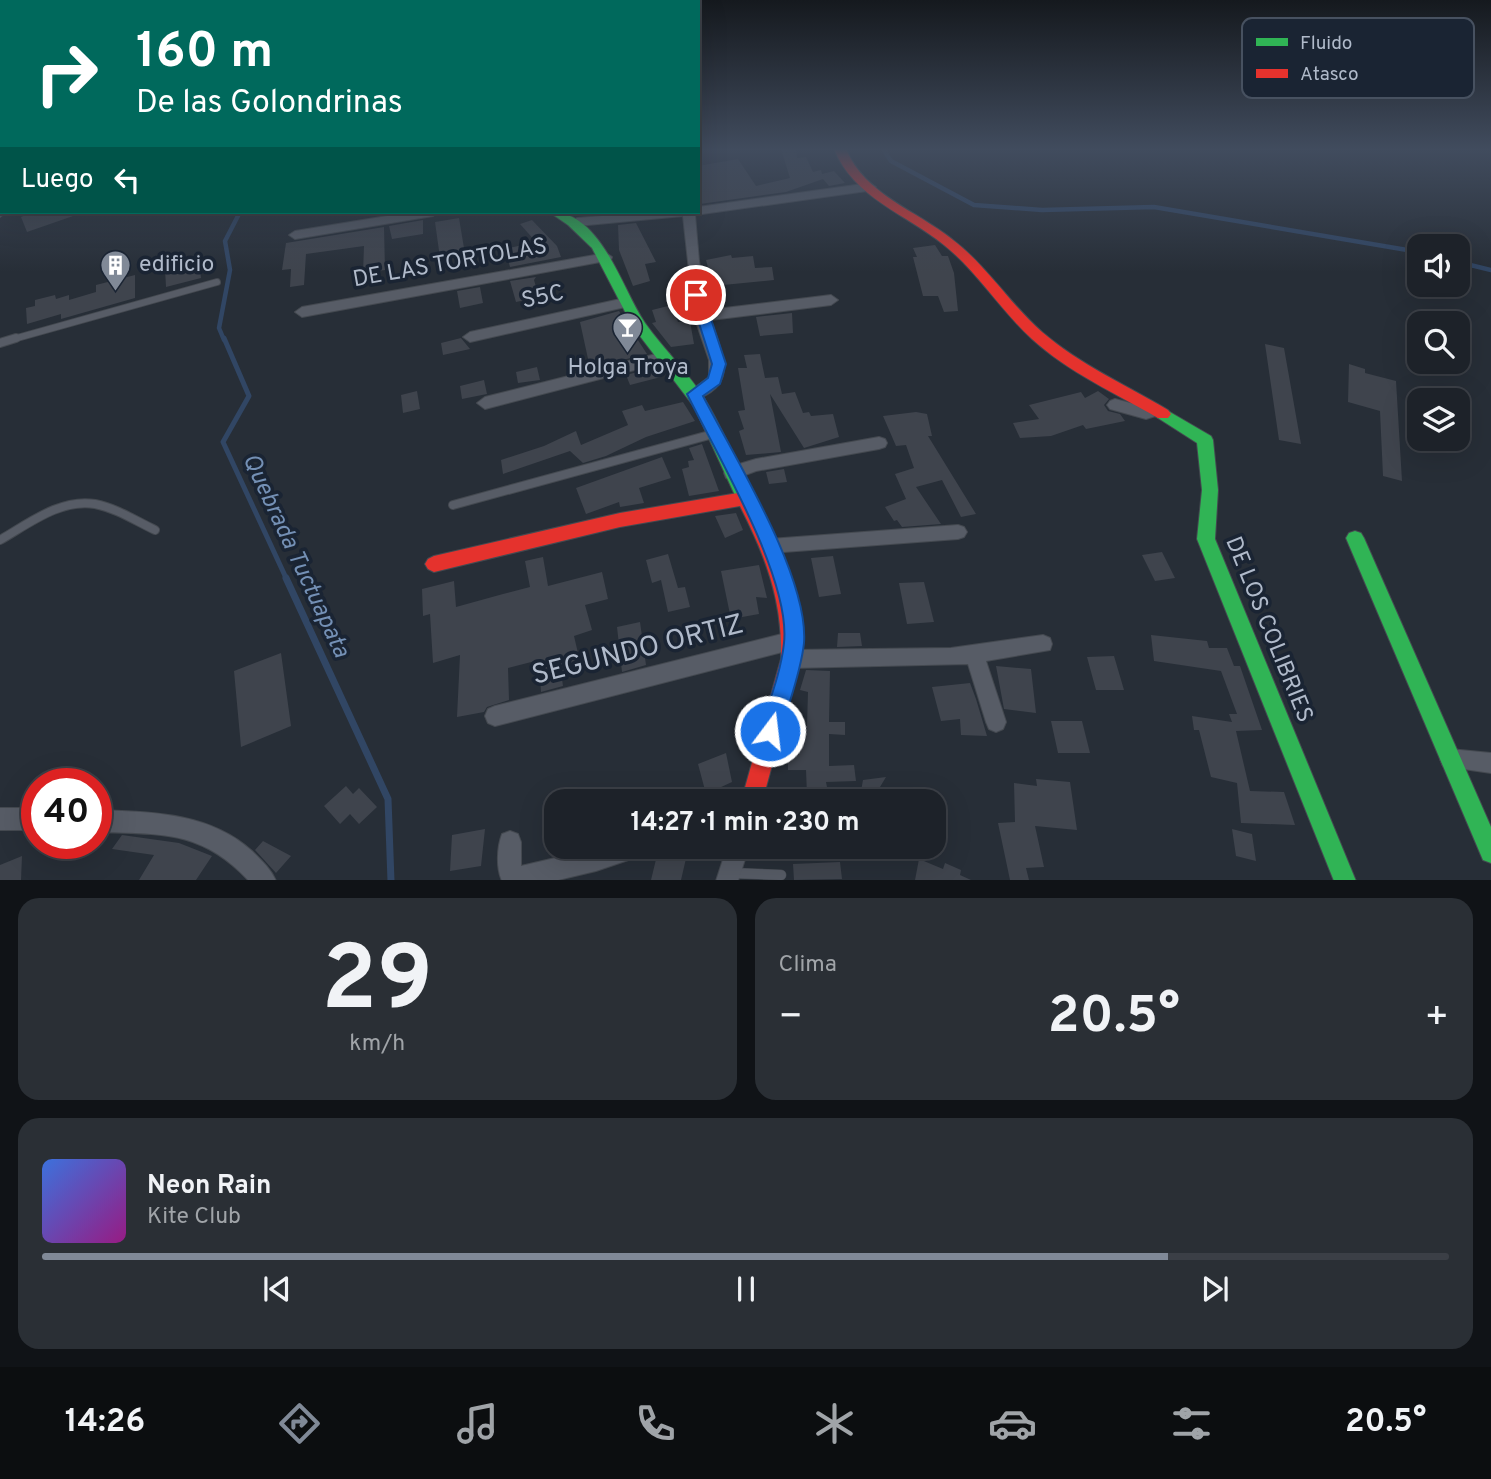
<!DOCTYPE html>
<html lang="es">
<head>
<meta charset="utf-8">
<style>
	body { margin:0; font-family:Overpass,sans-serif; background:#2a2f35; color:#f1f3f6; height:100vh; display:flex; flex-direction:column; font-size:26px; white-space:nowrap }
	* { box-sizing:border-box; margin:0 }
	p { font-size:23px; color:#a0a4a8 }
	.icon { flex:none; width:38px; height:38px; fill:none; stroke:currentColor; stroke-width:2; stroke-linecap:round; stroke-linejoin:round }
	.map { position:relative; height:880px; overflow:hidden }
	.sheet { display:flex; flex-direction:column; gap:18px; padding:18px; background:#101317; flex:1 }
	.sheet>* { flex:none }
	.guide { position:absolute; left:0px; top:0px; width:700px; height:214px; box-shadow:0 7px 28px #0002,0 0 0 2px #3b3f46; background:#00695c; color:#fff; overflow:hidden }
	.buttons { position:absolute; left:1407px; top:234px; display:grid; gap:14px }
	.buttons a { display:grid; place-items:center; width:63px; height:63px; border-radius:14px; background:#1d2229; box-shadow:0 7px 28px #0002,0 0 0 2px #3b3f46; font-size:35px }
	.speed { position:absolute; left:21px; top:768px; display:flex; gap:14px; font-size:35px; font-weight:700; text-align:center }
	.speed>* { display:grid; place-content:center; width:91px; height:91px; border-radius:50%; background:#1d2229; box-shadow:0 7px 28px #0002,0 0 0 2px #3b3f46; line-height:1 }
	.speed .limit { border:10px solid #d22; background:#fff; color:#111 }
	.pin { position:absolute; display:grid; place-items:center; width:60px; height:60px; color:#fff; margin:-30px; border:4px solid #fff; border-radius:50%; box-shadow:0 2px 7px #0007 }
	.me { position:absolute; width:77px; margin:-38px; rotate:15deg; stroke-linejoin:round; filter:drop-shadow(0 0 5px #0008) }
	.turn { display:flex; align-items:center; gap:24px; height:147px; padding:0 21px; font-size:32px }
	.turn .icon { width:91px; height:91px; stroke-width:2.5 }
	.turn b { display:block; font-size:49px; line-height:60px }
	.then { display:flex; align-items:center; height:66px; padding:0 21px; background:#0003; gap:14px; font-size:26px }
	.big { font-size:52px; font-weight:700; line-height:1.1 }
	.sheet .tile { flex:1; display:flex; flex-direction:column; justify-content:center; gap:10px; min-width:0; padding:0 24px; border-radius:21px; background:#2a2f35 }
	.sheet .dial { align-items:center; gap:0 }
	.dial b { font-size:91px; line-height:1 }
	.song { display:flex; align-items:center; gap:21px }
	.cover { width:84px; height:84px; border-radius:10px; background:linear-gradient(135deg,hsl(220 70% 55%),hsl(310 70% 35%)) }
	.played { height:7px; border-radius:4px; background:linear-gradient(90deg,#808997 80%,#3b3f46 80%) }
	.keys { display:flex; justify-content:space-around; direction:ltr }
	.heat { display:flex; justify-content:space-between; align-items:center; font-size:38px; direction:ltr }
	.sheet .tiles { flex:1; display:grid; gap:18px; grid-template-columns:1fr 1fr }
	.tile:last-child { grid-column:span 2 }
	.trip { position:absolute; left:544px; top:789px; width:402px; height:70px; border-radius:21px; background:#1d2229; box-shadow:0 7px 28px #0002,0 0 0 2px #3b3f46; font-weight:700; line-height:70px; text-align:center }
	.menu { display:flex; height:112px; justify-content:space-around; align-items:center; background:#0c0e10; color:#a0a4a8 }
	.menu .icon { width:49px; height:49px }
	.menu .selected { color:#808997 }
	.menu b { font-size:32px; color:#f1f3f6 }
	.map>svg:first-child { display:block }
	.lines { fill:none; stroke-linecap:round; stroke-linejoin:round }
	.stream-far2 { stroke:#314664; stroke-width:4.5 }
	.stream-far1 { stroke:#314664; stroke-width:5 }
	.stream { stroke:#314664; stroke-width:7 }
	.building { fill:#3f444d }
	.lane-far2-casing { stroke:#444950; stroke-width:8 }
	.lane-far1-casing { stroke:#444950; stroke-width:10 }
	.lane-casing { stroke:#444950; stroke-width:11 }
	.street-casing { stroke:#444950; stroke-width:2 }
	.fast-casing { stroke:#444950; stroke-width:2 }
	.jam-casing { stroke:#444950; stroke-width:2 }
	.lane-far2 { stroke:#575c66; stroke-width:6 }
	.lane-far1 { stroke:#575c66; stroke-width:8 }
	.lane { stroke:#575c66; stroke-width:10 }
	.street { fill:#575c66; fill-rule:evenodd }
	.fast { fill:#30b455; fill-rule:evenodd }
	.jam { fill:#e5322d; fill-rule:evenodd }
	.route { fill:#1a73e8; stroke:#114b97; stroke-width:2 }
	.labels { text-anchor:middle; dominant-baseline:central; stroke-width:7; stroke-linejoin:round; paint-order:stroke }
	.street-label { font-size:23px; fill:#b0baca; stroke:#1a2433 }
	.poi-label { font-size:23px; fill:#b0baca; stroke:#1a2433; text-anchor:start }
	.water-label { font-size:24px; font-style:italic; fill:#7490b5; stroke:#1a2433 }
	.near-street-label { font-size:28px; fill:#b0baca; stroke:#1a2433 }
	.key { fill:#1a2433; stroke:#475160; stroke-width:2 }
	.key-label { font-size:19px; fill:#b0baca }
</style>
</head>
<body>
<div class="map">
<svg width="1491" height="881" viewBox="0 0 1491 881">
	<rect width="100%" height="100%" fill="#272e37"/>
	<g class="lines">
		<path class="stream-far2" d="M883,149L891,161L974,205L1042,210L1154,207L1419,252
			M1458,262L1491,270
			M224,340L219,328L230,270L225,241L240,212"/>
		<path class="stream-far1" d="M224,338L249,396L223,442L287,580"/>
		<path class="stream" d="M286,578L388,799L391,881"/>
	</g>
	<path class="building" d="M781,149H796L797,158L806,157L813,172L821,170L822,174L834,171L845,183L829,186L823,179L786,192L700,204L698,166L738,159L756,186L790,178Z
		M34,212H76V215L27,232L21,217Z
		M459,218L465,254L440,258L435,222Z
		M423,220V234L392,239L389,226Z
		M532,220L557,246L561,257L510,267L505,249L536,242L520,224Z
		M636,223L656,262L645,264L650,281L633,286L619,250L618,225Z
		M384,227L385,270L363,273L364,246L306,254L304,285L290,287L291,269L282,270L286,243Z
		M935,245L942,256H948L954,273L958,311L944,312L938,296H923L913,257H917L913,248Z
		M731,255L732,258L753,256L755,268L772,267L774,280L713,286L706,260Z
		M199,260L201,278L166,287L165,269Z
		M135,275V298L61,319V314L27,324L26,308L35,306V300L55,295L56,299L69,295V300L96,292V285Z
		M536,277L534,280L539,297L516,302L510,281Z
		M480,287L483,303L460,308L457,291Z
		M672,305L678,322L690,321L694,344L671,347L652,323L656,322L652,310Z
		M619,311L647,354L590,368L580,322Z
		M792,313L793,333L760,336L756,317Z
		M461,338L470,349L443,355L441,343Z
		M1265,344L1284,348L1301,444L1279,440Z
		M760,354L765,378L778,377L782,394L795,392L803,413L809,412L811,416L833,414L839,437L804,448L770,394L781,452L746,455L739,431L744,429L738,411L745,410L738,368H747L744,355Z
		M1349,364L1365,369V373L1396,381L1402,481L1383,476L1380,411L1348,402Z
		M537,367L540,380L518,383L516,372Z
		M657,367L661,377L630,385L626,375Z
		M484,380L487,394L462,399L460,386Z
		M417,391L420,409L403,413L401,395Z
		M1098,391L1109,399L1104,405L1108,411L1120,414L1125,421L1086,429L1083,425L1051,436L1020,438L1013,423L1039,419L1029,405L1081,392L1085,398Z
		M683,402L695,421L646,437L606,456L583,463L570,451L503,474L501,460L544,446L576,431L581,445L628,425L622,411L642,405L645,411Z
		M916,412L927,414L932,436H928L976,514L961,517L942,480L916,487L941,524L902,527L897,520L894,521L885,507L906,499L895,474L914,468L906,445L896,446L883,416Z
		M702,444L719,491L689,496L682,469L689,467L688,461L694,460L689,448Z
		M662,457L671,478L639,488L644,503L620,507L619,502L586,514L576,488Z
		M784,469L787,482L769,484L766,472Z
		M736,513L743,530L725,538L715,516Z
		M1162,552L1175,578L1155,581L1142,555Z
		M668,554L678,588L685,587L690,607L668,612L661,580L652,583L646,560Z
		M833,556L841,594L819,597L811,558Z
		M543,557L548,586L602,572L608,599L585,605L592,630L574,636L581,666L561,672L563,686L541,692L539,660L508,668L509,700L487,707L484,712L457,717L460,655L433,663L430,614L423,616L422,589L454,581L456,607L503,594L530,587L525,561Z
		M759,565L767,598L756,597L759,614L731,619L721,571Z
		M924,582L934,622L907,624L899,583Z
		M640,622L646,665L622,672L617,627Z
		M838,633H860L862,646L837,647Z
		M1151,635L1207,641L1209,648H1227L1234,666H1240L1262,730L1236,731L1250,791L1284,792L1295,825L1241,823L1237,783L1211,777L1199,730H1194L1192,716L1232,722L1229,714H1237L1221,671L1154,661Z
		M281,653L291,726L241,747L234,671Z
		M1114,656L1124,690H1096L1087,657Z
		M996,666L1031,669L1036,713L1004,709Z
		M806,670L830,671L829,722H845V735L829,734V766L854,765L856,781L826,782L828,792L807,795L806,770H788V735H792V726H807L808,692L800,690Z
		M970,683L976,699L987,736L961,735L960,719L941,721L932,687Z
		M1051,721H1082L1090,753H1058Z
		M726,753L732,782L706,794L698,764Z
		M886,777L871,802H859L863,780Z
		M1036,779L1070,782L1077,830L1035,826L1044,867L1026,868L1029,880H1010L998,823L1015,822L1014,783L1037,786Z
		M346,786L353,794L359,788L377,807L359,824L350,814L340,824L324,806Z
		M485,829L481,866L450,871L452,835Z
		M1232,829L1252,834L1256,861L1236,856Z
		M122,835L179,843L212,856L196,880H139L154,855L112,849Z
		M263,841L291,856L276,873L255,850Z
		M659,847L688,850L681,880H651Z
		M22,856L21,880H0V865Z
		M919,859L943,869L945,863L961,870L960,875L971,880H915Z
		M840,862L842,879L794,880L793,864Z"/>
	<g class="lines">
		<defs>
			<path id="lane-far2" d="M10,340L217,282"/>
			<path id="lane-far1" d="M0,343L16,338
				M453,505L713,434
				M0,540C28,524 61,498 95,504C116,508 136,521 155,530"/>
			<path id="lane" d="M732,873L781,875"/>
			<path id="street" d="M870,183L876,187L874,190L695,215L699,261L708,310L831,295L838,300L831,305L711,320C721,353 741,385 694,400L686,394L709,377V360L694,316L683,216L577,226L571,222L577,218L652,212H698V207Z
				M2,188V212H6L0,217Z
				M412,212H439L433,216L295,239L289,235L295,231Z
				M606,253L612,257L611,260L302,317L295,312L302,307Z
				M625,298L632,303L630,306L470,342L463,337L470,332Z
				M664,352L669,353L671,357L669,361L485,409L477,403L485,397Z
				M1115,399L1146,407L1157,404L1165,410L1162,414L1146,419L1110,409L1107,405L1110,401Z
				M879,437L885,439L887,443L885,447L879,449L756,471L732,480L726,478L724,473L726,468L756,459Z
				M958,525L964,527L967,532L964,537L958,539L770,553L764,551L761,546L764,541L770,539Z
				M794,631L801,634L803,640L801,646L794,649L495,726L488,723L485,716L488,709L495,706Z
				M1043,635L1050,638L1052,644L1050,650L986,661L1006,722L1003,729L996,732L989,729L986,722L968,664L791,668L784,665L781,659L784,653L791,650L951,648Z
				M1450,749L1491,753V773L1443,766L1440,759L1443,752Z
				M0,808H37V830H0Z
				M96,810C151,812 209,812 252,851C261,860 271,869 276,881H249C202,830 161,834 96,832Z
				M510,831L518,834L521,842V866L602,847H646L643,855L596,871L554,881H502C496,868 497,847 502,834Z
				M727,847H749L738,881H716Z"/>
			<path id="fast" d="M549,212C601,210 621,288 645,323C664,350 690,374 707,403C725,433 738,467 753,499L751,504L745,506L739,504L695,408L633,327L592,248L568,225Z
				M1163,408L1211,436L1213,440L1218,490L1215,539L1356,881H1334L1197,539L1202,490L1197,443L1158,418L1155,414Z
				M1355,531L1361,533L1364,538L1491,827V863L1483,860L1346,538L1349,533Z"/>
			<path id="jam" d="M834,149H846C865,195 916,210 953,240C987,266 1010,304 1042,332C1079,364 1126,385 1168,410L1171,414L1168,418H1158C1115,393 1068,372 1032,339C1000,310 978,272 944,245C906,214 854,198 834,149Z
				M744,492L751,494C780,550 802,595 801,659L762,802H741L781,659C783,602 766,557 740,506L620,527L434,572L428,569L425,564L428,559L434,556L620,513Z"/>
		</defs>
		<use href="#lane-far2" class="lane-far2-casing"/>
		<use href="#lane-far1" class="lane-far1-casing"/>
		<use href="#lane" class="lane-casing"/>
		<use href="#street" class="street-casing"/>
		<use href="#fast" class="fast-casing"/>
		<use href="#jam" class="jam-casing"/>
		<use href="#lane-far2" class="lane-far2"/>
		<use href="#lane-far1" class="lane-far1"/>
		<use href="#lane" class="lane"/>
		<use href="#street" class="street"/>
		<use href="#fast" class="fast"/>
		<use href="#jam" class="jam"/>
	</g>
	<linearGradient id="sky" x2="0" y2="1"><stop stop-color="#15191e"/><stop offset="0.55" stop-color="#414c5e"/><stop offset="1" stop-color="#414c5e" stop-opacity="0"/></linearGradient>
	<rect width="1491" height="272" fill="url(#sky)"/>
	<path class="route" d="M696,290L703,295L726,364L720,384L703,396C734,456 809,577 804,643C801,672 789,702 781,731L778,738L770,741L763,738L760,731C769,702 781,672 784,643C791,578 717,455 687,394L708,378L712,364L690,295Z"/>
	<defs>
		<symbol id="building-pin" viewBox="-11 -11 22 30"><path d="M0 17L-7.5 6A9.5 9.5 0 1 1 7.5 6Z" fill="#808997" stroke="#1a2433"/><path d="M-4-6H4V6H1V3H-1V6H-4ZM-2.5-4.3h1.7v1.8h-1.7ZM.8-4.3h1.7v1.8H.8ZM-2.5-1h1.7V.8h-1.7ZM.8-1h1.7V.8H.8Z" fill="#fff"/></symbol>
		<symbol id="bar-pin" viewBox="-11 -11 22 30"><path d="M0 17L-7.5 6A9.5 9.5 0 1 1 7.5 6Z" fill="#808997" stroke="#1a2433"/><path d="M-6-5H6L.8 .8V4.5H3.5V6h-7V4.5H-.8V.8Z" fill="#fff"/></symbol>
	</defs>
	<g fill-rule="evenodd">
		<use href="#building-pin" x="98" y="248" width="35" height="47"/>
		<use href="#bar-pin" x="610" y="310" width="35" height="47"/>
	</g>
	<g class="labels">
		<g class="street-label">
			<text transform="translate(450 264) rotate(-10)">DE LAS TORTOLAS</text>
			<text transform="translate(543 298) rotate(-12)">S5C</text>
			<text transform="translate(1268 630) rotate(68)">DE LOS COLIBRIES</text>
		</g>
		<g class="poi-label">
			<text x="139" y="265">edificio</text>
			<text x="628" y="368" text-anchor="middle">Holga Troya</text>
		</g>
		<g class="water-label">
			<text transform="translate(295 556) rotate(65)">Quebrada Tuctuapata</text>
		</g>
		<g class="near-street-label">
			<text transform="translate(638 651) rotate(-14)">SEGUNDO ORTIZ</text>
		</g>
	</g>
	<rect x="1242" y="18" width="232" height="80" rx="10" class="key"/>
	<rect x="1256" y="38" width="32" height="8" fill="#30b455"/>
	<rect x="1256" y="69" width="32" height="9" fill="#e5322d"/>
	<g class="key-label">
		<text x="1300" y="49">Fluido</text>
		<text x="1300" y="80">Atasco</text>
	</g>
</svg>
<div class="buttons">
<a><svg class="icon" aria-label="sound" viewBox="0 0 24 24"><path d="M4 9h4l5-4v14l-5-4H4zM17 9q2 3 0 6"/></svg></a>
<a><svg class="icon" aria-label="search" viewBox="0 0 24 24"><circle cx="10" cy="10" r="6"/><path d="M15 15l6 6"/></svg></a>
<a><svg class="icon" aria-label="layers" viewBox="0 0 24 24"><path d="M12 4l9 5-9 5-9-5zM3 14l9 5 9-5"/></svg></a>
</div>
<div class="speed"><div class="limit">40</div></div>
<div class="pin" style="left:696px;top:295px;background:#d93025"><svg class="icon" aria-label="arrive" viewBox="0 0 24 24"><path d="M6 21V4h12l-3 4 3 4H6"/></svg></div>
<svg class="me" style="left:770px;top:731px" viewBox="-20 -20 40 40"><circle r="17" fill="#1a73e8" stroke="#fff" stroke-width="3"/><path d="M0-11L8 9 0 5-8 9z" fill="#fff"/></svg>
<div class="trip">14:27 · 1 min · 230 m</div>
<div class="guide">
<div class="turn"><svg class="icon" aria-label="right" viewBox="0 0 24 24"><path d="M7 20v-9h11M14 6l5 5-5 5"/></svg><div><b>160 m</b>De las Golondrinas</div></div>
<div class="then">Luego<svg class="icon" aria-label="left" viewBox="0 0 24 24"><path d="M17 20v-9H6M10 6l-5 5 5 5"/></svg></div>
</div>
</div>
<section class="sheet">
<div class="tiles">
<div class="tile dial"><b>29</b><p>km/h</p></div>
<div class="tile"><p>Clima</p>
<div class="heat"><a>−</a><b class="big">20.5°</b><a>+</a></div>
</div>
<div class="tile">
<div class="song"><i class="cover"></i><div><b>Neon Rain</b><p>Kite Club</p></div></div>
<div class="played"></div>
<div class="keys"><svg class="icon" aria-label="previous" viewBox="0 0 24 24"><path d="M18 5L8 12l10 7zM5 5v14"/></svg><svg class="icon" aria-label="pause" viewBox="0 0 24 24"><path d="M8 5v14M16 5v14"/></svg><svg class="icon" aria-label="next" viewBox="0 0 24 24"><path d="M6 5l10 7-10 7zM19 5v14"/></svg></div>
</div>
</div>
</section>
<nav class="menu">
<b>14:26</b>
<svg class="icon selected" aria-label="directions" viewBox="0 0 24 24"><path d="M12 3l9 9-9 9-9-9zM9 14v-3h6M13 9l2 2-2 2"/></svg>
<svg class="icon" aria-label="music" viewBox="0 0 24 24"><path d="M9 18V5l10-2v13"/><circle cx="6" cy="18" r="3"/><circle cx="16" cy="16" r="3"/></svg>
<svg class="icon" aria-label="phone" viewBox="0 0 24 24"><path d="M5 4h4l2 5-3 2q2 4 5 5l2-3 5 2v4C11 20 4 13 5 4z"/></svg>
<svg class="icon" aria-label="climate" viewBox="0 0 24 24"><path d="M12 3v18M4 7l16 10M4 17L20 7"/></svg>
<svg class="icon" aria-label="car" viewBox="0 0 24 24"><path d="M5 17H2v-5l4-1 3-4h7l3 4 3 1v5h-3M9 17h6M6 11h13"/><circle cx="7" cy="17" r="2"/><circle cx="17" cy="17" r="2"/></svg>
<svg class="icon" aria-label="filters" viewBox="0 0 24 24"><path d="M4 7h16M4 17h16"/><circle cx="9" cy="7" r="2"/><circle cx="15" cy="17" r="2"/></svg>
<b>20.5°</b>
</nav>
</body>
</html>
